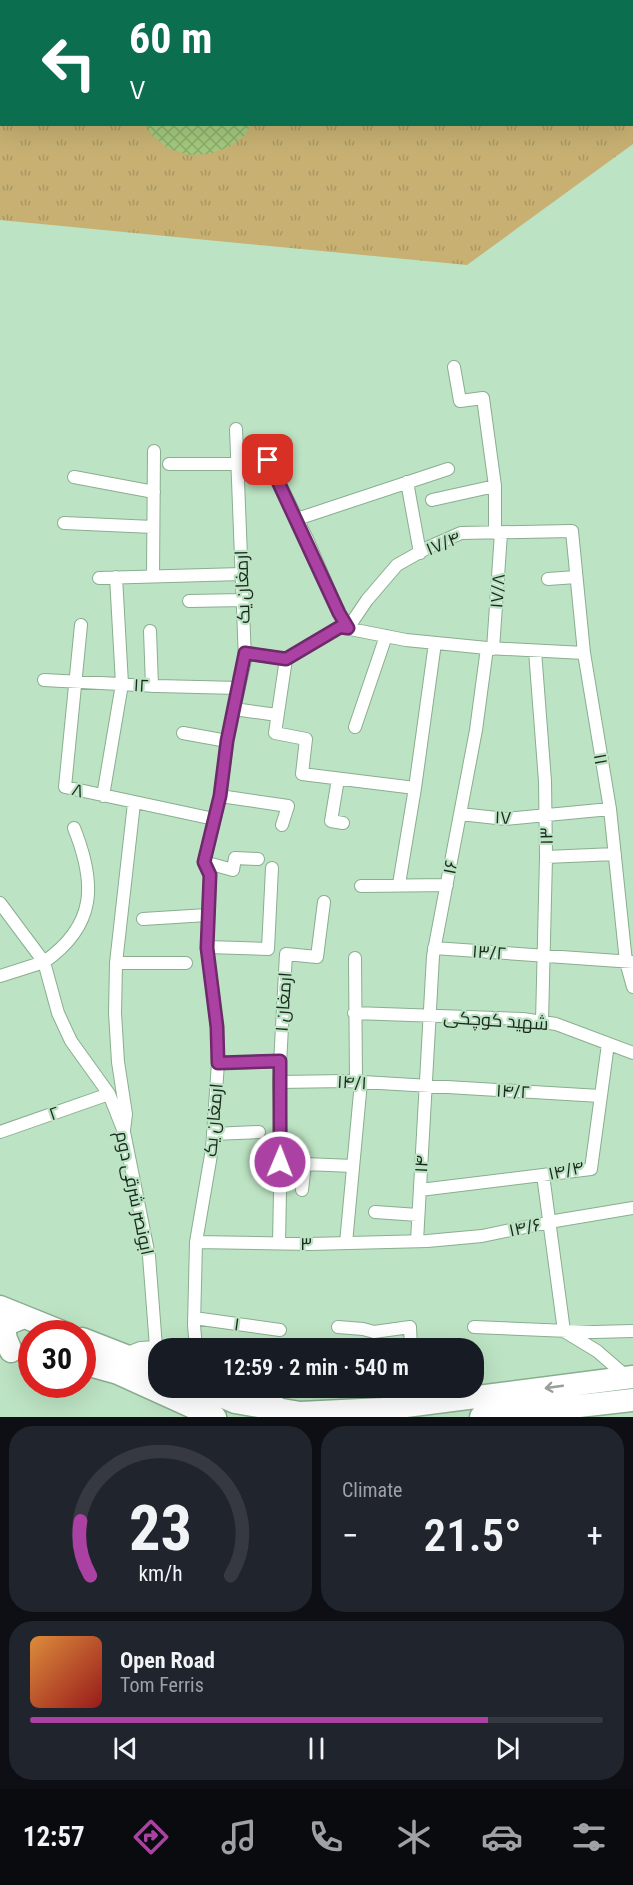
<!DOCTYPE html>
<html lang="en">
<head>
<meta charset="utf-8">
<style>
	body { margin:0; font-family:"Roboto Condensed",Cairo,sans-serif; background:#20242c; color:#f1f3f6; height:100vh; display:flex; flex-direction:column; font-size:22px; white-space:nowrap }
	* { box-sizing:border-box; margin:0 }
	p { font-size:20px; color:#9ea1a6 }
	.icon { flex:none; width:33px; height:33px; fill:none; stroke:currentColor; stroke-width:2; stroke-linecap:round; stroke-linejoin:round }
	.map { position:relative; height:1417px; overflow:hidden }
	.details { display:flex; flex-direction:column; gap:9px; padding:9px; background:#0d0f14; flex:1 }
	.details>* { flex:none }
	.guide { position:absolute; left:0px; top:0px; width:633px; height:126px; box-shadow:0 6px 24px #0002; background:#0b6e4f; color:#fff; overflow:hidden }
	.speed { position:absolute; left:18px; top:1320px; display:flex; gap:12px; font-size:30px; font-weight:700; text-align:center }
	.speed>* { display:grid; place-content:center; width:78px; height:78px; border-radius:50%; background:#171b24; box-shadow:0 6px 24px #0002; line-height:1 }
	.speed .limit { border:9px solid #d22; background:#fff; color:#111 }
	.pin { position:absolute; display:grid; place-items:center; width:51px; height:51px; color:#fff; margin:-26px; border-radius:12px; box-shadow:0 3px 9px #0006 }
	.me { position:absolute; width:66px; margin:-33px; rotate:1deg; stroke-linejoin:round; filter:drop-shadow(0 0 4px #0008) }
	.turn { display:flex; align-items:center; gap:21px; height:126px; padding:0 30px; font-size:27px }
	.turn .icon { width:78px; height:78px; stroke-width:2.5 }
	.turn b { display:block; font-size:42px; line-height:51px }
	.big { font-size:45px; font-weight:600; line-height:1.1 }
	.details .card { flex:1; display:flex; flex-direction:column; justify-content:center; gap:9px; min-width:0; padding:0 21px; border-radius:24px; background:#20242c }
	.details .dial { align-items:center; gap:0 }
	.dial svg { height:156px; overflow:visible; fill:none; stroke:#363941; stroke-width:7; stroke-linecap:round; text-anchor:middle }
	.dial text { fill:#f1f3f6; stroke:none }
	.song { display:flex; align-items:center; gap:18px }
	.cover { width:72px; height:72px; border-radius:9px; background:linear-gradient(135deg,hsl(30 70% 55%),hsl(0 70% 35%)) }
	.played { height:6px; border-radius:3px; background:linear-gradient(90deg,#aa41a3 80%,#363941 80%) }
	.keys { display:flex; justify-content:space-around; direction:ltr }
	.heat { display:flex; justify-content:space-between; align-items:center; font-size:33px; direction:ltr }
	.details .tiles { flex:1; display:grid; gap:9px; grid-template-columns:1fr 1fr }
	.card:last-child { grid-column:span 2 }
	.trip { position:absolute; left:148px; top:1338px; width:336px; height:60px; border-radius:24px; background:#171b24; box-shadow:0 6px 24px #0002; font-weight:600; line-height:60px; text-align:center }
	.tab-bar { display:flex; height:96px; justify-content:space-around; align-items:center; background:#090b0e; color:#9ea1a6 }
	.tab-bar .icon { width:42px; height:42px }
	.tab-bar .selected { color:#aa41a3 }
	.tab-bar b { font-size:27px; color:#f1f3f6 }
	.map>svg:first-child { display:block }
	.grass { fill:url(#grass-tufts); fill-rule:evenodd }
	.building { fill:url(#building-cross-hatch) }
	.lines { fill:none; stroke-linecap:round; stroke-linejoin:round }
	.street-casing { stroke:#89ae90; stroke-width:14 }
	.highway-casing { stroke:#89ae90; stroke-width:25 }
	.street { stroke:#fff; stroke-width:12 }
	.highway { stroke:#fff; stroke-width:22 }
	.oneway { stroke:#989f99 }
	.route-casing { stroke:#6e2a6a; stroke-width:15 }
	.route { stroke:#aa41a3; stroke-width:10 }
	.labels { text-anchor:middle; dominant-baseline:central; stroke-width:4.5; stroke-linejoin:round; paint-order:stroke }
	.street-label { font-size:18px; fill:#1a291d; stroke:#bce3c3 }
</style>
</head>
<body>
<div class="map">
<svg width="633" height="1417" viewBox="0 0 633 1417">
	<defs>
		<pattern id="grass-tufts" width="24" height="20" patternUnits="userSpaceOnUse" patternTransform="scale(1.5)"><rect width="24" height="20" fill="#c7b072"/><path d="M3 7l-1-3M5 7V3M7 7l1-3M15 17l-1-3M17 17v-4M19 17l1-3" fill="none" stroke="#aa9762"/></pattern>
		<pattern id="building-cross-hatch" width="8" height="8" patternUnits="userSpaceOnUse" patternTransform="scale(1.5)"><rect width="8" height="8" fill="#a3c87d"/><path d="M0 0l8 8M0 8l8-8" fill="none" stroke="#8cac6c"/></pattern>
	</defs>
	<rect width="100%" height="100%" fill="#bce3c3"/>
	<path class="grass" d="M0,0H633V144L467,265L0,220ZM2,2H632V124H2Z"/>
	<path class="building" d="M145,124H251L245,135L229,147L209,154L189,155L169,149L153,136Z"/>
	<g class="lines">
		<defs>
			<path id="street" d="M454,367L460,401L483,398L495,486V533
				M268,460L307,539L339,613L348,628L367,600L397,565L429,547L461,533L572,531L584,653L610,809L626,962L633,987
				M169,464H238
				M74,477L154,492
				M407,482L420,553
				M432,500L495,486
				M297,519L448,469
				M64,523L153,527
				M153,576L154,451
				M99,578L242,574
				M548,579L576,577
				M189,601L243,600
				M81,625L65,787L214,819
				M150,631L152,686
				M493,649L501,533
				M535,651L545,781L546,857L542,1022
				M245,653L286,659L340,627L406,640L487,648L584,653
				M286,659L275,733L306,739L302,774L415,788
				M44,680L157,686L239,688
				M234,709L277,715
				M355,727L386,636
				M183,733L227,741
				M338,779L331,821L343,823
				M103,796L122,684L116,577
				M220,796L288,806L282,825
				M460,814L506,819L610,809
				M74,828C96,883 97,925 44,962L58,1013L71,1041L109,1094L124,1132L149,1256L156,1347L140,1348L125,1354
				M546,857L615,854
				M204,862L233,870L235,858L258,859
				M399,884L415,788L435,643
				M361,886L447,885
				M0,903L44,962L0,976
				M143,919L207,915
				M207,947L268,949L272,868
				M434,948L633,962
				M355,958L356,1082
				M116,963H186
				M354,1013L523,1019L556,1024L633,1053
				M218,1063L280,1061
				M279,1082L346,1081L600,1096
				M124,1130L126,1114L118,1062L115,1013L116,963L134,803
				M0,1132L109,1094
				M213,1134L259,1132
				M281,1163L353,1166
				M543,1175L564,1331L597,1351L627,1377
				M302,1190L305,1164
				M420,1190L591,1169L608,1044
				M375,1212L418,1215
				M417,1241L433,956L476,730L487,648
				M196,1242L310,1244L427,1241L482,1236L549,1222L633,1208
				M279,1243L281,1141L279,1082L286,954L317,957L324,902
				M346,1243L361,1082
				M194,1318L280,1330
				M338,1327L363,1329L374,1332L410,1327L411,1348
				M474,1327L593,1332L633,1331
				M196,1348L194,1325L196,1242L212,1149L218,1063L217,1027L207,947L210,875L204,862L220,796L227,741L245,660L236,429
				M413,1388L414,1405
				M276,1410L277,1388"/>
			<path id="highway" d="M0,1307L67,1334
				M82,1339L159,1369
				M11,1351L6,1339L4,1329L9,1323L24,1317
				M82,1363L118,1373L215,1417
				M203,1388L235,1402L300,1413L383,1409L633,1377
				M481,1417L633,1400"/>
		</defs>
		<use href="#street" class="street-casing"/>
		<use href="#highway" class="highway-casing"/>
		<use href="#street" class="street"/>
		<use href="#highway" class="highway"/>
	</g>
	<defs><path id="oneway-shaft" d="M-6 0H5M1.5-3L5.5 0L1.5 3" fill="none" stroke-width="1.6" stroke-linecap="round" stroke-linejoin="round" transform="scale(1.5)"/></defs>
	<use class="oneway" href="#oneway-shaft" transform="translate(554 1387) rotate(172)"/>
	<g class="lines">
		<defs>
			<path id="route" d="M268,460L339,613L348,628L340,627L286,659L245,653L227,741L220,796L204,862L210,875L207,948L217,1027L218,1063L280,1061V1162"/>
		</defs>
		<use href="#route" class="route-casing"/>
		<use href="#route" class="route"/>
	</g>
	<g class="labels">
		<g class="street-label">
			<text transform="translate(443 543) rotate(-22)">۱۷/۴</text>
			<text transform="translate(242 587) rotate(-92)">ارمغان یک</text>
			<text transform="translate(497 591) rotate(-86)">۱۷/۸</text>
			<text transform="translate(141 685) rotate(3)">۱۲</text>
			<text transform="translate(601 759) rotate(80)">۱۱</text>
			<text transform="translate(78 790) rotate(17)">۸</text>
			<text transform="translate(503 817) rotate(2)">۱۷</text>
			<text transform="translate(546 836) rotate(-91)">۱۳</text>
			<text transform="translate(450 867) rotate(-79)">۱۶</text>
			<text transform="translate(489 952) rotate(4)">۱۳/۲</text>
			<text transform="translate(283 1002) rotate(-86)">ارمغان ۱</text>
			<text transform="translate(496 1020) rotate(4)">شهید کوچکی</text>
			<text transform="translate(352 1082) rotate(3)">۱۴/۱</text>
			<text transform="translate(513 1091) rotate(3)">۱۴/۲</text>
			<text transform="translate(54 1113) rotate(-19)">۲</text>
			<text transform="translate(213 1120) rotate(-85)">ارمغان یک</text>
			<text transform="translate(421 1164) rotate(-87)">۱۴</text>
			<text transform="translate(566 1170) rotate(-12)">۱۴/۴</text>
			<text transform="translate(135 1193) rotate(78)">ابونصر شرقی دوم</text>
			<text transform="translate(525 1227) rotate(-12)">۱۴/۶</text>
			<text x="306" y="1243">۳</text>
			<text transform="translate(237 1324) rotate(8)">۱</text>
		</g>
	</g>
</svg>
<div class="speed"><div class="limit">30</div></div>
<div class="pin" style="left:268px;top:460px;background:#d93025"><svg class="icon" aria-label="arrive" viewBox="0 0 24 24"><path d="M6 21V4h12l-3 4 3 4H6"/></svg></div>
<svg class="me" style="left:280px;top:1162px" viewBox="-20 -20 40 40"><circle r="17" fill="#aa41a3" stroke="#fff" stroke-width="3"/><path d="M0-11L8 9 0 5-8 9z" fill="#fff"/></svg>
<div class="trip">12:59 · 2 min · 540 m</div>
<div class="guide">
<div class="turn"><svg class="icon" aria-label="left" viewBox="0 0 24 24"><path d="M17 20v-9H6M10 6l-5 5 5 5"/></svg><div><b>60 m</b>۷</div></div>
</div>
</div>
<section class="details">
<div class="tiles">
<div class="card dial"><svg viewBox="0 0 100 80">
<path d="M14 69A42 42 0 1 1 86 69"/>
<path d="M14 69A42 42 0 0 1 9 41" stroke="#aa41a3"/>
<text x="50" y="56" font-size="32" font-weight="700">23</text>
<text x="50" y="72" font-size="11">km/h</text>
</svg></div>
<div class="card"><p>Climate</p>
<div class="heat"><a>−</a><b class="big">21.5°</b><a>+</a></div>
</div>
<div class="card">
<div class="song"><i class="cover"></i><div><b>Open Road</b><p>Tom Ferris</p></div></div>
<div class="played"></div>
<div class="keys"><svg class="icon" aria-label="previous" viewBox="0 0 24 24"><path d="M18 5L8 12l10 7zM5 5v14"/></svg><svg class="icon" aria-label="pause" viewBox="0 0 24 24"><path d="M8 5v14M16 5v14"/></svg><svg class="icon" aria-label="next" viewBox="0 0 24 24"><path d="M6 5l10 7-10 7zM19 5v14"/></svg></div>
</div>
</div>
</section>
<nav class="tab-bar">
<b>12:57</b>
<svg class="icon selected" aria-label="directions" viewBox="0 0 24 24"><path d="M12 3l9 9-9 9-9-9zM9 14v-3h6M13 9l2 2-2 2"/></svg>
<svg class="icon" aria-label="music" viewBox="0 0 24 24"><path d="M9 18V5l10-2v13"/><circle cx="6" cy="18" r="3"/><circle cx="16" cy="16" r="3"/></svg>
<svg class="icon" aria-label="phone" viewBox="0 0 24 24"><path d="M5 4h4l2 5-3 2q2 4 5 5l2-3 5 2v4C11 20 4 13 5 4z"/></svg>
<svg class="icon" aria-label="climate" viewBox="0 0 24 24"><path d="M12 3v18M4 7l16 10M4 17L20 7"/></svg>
<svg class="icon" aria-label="car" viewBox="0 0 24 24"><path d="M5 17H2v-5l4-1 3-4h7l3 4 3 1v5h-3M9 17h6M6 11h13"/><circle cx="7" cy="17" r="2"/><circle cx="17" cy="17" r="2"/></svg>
<svg class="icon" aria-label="filters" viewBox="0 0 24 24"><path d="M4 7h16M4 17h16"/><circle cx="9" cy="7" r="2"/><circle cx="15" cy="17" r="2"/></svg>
</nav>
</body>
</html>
